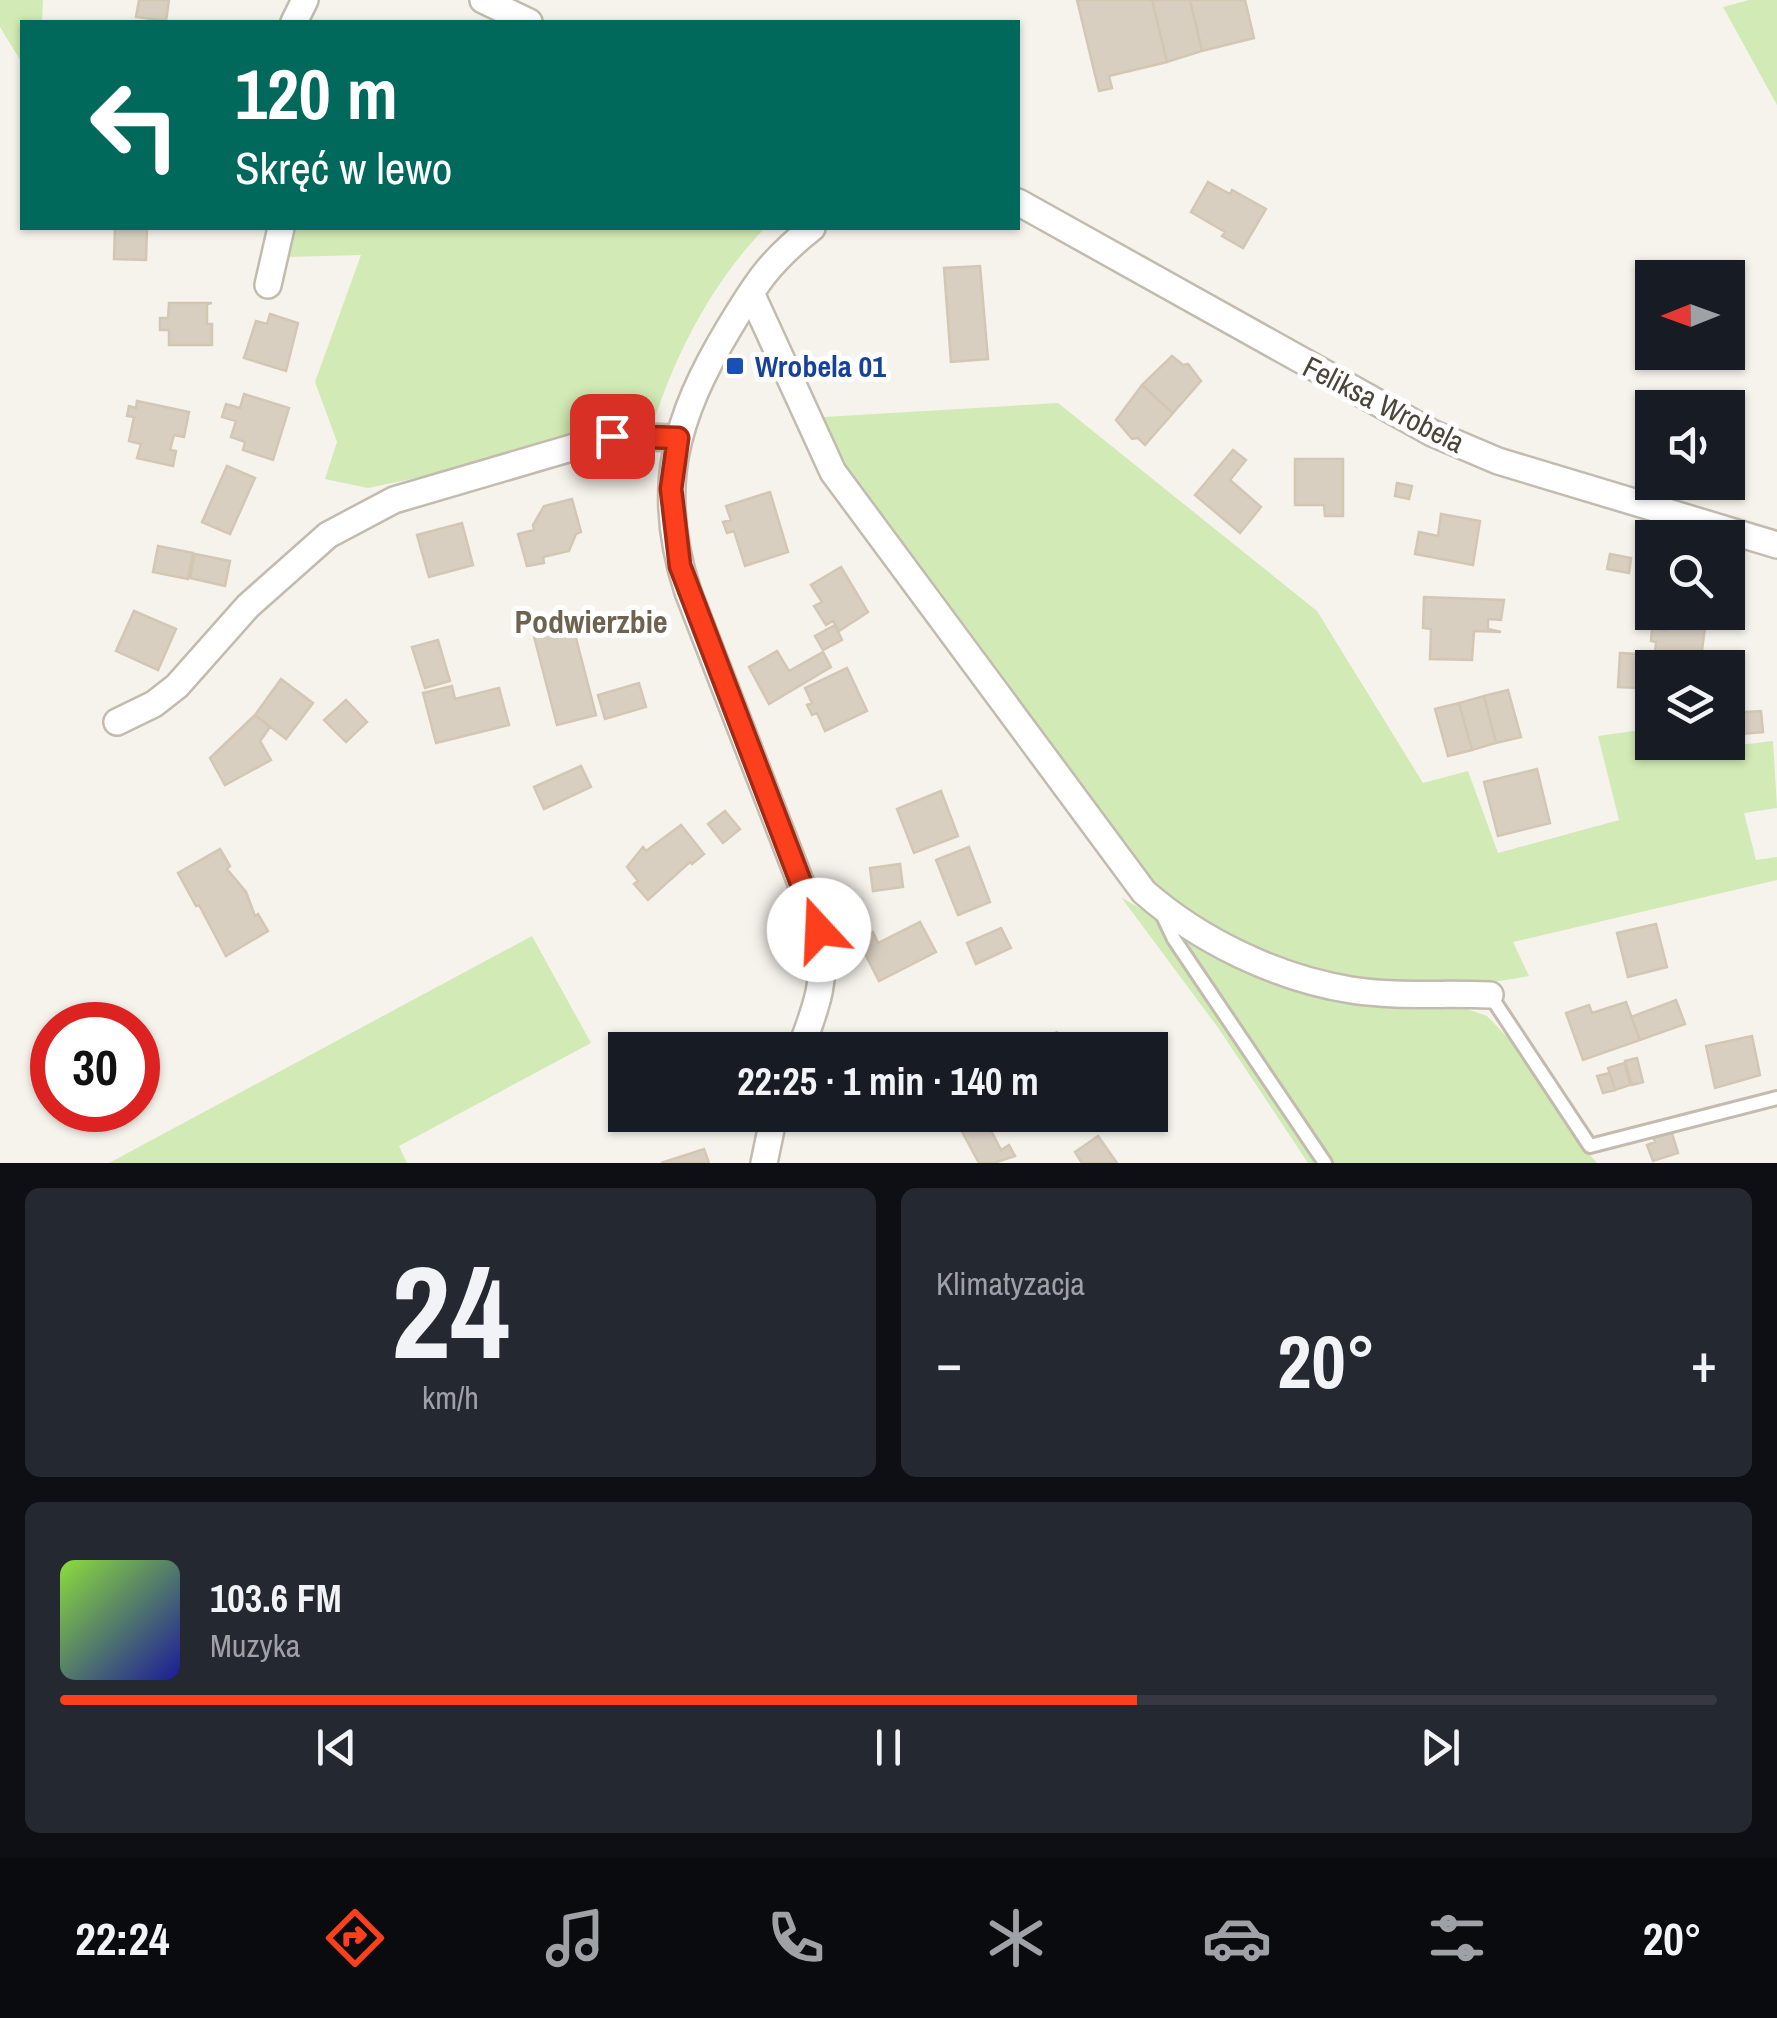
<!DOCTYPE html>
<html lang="pl">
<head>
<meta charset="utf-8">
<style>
	body { margin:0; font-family:"Archivo Narrow",sans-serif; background:#242831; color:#f1f3f6; height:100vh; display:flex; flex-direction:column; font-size:38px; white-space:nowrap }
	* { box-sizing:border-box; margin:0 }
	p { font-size:32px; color:#9ea1a6 }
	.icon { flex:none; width:55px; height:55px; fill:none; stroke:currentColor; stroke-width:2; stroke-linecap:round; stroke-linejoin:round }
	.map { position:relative; height:1163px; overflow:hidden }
	.sheet { display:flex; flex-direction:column; gap:25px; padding:25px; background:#0d0f14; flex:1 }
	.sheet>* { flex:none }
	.guide { position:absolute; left:20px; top:20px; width:1000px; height:210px; border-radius:0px; box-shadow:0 2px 8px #0004; background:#00695c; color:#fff; overflow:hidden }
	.needle { width:65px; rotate:269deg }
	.tools { position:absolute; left:1635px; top:260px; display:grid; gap:20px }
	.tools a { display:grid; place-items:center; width:110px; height:110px; border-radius:0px; background:#171b24; box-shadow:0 2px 8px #0004; font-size:50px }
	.speed { position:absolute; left:30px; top:1002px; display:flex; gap:20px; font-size:50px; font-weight:700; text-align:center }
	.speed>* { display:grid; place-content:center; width:130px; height:130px; border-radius:50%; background:#171b24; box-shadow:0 2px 8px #0004; line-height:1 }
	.speed .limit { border:15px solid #d22; background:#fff; color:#111 }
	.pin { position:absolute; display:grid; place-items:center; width:85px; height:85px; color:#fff; margin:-42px; border-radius:20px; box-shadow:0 5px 15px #0006 }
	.me { position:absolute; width:110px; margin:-55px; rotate:340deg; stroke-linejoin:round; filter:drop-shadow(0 0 8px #0008) }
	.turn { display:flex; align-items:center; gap:35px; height:210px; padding:0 50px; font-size:45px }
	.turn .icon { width:130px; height:130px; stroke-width:2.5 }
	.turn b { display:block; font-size:70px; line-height:85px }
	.big { font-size:75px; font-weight:700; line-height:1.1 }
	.sheet .widget { flex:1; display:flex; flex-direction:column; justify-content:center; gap:15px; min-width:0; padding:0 35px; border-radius:15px; background:#242831 }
	.sheet .dial { align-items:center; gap:0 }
	.dial b { font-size:130px; line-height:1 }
	.song { display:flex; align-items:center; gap:30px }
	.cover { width:120px; height:120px; border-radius:15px; background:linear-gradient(135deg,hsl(90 70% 55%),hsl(240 70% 35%)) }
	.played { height:10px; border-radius:5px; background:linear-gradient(90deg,#fc3f1d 65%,#363941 65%) }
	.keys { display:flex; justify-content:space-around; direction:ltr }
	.heat { display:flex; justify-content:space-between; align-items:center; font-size:55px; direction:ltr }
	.sheet .tiles { flex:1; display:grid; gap:25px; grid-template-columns:1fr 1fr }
	.widget:last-child { grid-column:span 2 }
	.trip { position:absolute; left:608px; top:1032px; width:560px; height:100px; border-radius:0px; background:#171b24; box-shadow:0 2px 8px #0004; font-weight:700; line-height:100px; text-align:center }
	.menu { display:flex; height:160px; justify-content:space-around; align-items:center; background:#090b0e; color:#9ea1a6 }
	.menu .icon { width:70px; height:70px }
	.menu .active { color:#fc3f1d }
	.menu b { font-size:45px; color:#f1f3f6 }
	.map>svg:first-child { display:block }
	.green { fill:#d2eab5 }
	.building { fill:#d8cfc1; stroke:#d3c7b4; stroke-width:2.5 }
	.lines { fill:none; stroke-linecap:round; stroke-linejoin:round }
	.lane-casing { stroke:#c2bbae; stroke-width:18 }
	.street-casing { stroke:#c2bbae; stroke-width:30 }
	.lane { stroke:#fff; stroke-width:12 }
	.street { stroke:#fff; stroke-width:25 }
	.route-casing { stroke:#a42913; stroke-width:25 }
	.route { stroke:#fc3f1d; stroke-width:18 }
	.transit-dot { fill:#1a4fb4; stroke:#fff; stroke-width:4 }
	.labels { text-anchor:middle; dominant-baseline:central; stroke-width:10; stroke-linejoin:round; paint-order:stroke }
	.transit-label { font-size:30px; font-weight:bold; fill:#164399; stroke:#fff; text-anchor:start }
	.street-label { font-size:30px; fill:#4b4439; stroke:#fff }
	.neighbourhood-label { font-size:32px; font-weight:bold; fill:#6e6250; stroke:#fff }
</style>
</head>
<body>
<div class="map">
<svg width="1777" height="1163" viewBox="0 0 1777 1163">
	<rect width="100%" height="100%" fill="#f6f3ec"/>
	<path class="green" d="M0,0H43L42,22H22V63L0,27Z
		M1749,0H1777V105L1723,7Z
		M294,228H765C713,282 677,350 654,421L628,422L459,469L368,488L325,479L337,442L315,382L361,255L287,257Z
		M1058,403L1317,611L1423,783L1468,771L1498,853L1619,820L1598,736L1641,730L1647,756L1773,741L1777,808L1744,813L1756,860L1777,857V880L1513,942L1529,976C1430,996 1314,987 1223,939C1192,922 1166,897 1140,872L873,511L828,439L824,417Z
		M1121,897L1221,957L1291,988L1380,1004H1453L1487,1016L1511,1041L1570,1132L1597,1163H1308L1219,1029Z
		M532,936L591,1043L399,1146L407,1163H109Z"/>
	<path class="building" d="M139,0H169L166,21L136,17Z
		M1077,0H1152L1167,62L1109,76L1112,88L1099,91Z
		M1152,0H1190L1202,51L1167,62Z
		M1190,0H1245L1254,38L1202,51Z
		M1208,182L1230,194L1232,190L1266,209L1243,248L1222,236L1225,232L1191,212Z
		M115,228H147L146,260L114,259Z
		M980,266L988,359L951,362L944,268Z
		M169,303H212L207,304V324H212V345H169V330H160V318H168Z
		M270,314L298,323L286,371L244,358L256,321L267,324Z
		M1172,356L1183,365L1188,364L1201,381L1173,413L1142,385Z
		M1142,385L1173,413L1145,445L1138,438L1132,439L1116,420Z
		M244,394L289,408L273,460L243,450L245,442L231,437L236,421L222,417L226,404L240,408Z
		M137,401L189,412L184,437L174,435L170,450L176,451L173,466L137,458L141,444L129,441L134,417L127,416L129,406L136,408Z
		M1233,450L1246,460L1230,480L1261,507L1240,533L1195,495Z
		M1295,459H1343V516H1325L1324,505H1295Z
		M227,466L255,478L230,534L202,522Z
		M1397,483L1412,486L1409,499L1395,496Z
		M770,492L788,552L745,566L734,531L727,533L723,522L731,520L726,506Z
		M572,499L581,532L576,534L569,551L543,557L544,563L527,566L518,534L534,530L533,525L544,506Z
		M1441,514L1480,521L1473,565L1415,554L1419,532L1438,536Z
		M462,523L473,565L429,577L417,535Z
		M158,546L193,553L188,579L153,572Z
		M195,554L230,561L225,586L190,578Z
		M1610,554L1631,558L1629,573L1607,569Z
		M841,567L868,612L839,631L833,621L826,625L814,606L822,602L811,585Z
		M1424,597L1504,600L1501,620L1488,619V629L1501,632L1474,631L1472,660L1430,659L1431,629L1423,628Z
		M134,611L176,629L158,670L116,651Z
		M1668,612H1707L1701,658L1655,652L1656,642L1651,641L1652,628L1666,630Z
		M571,619L596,715L557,725L532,629Z
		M835,625L842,640L823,650L815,636Z
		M438,640L450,681L425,688L412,647Z
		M777,651L789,671L823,652L831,667L769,704L749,667Z
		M1620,653L1639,654L1638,688L1618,687Z
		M847,668L867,711L825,731L817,713L812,715L807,705L812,703L805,688Z
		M281,679L313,703L286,739L255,715Z
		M639,683L646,707L605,719L598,695Z
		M452,686L455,699L499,688L509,725L436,743L423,693Z
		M1508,690L1521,737L1496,743L1484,696Z
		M1484,696L1496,743L1472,750L1459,703Z
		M346,700L367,722L346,742L324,720Z
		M1459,703L1472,750L1448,756L1435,709Z
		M1761,711L1763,732L1730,735L1728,713Z
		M255,715L270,727L260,741L271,760L225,785L210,758Z
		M581,766L591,787L544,809L534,787Z
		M1537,769L1550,823L1498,836L1484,782Z
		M941,791L958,836L914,853L897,809Z
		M725,811L740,829L723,843L708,824Z
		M681,825L704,854L692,864L690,862L648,900L634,884L638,881L627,867L643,847L646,851Z
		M969,847L990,902L958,915L936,860Z
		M220,849L230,866L227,869L246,892L255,916L258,914L268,931L226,956L199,905L196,906L178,873Z
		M900,864L903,887L873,891L870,868Z
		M920,922L936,952L879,981L858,940L873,932L878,943Z
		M1656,924L1667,967L1628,977L1617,933Z
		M1001,928L1011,948L976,964L967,943Z
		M1676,1000L1685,1024L1640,1040L1631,1017Z
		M1626,1002L1640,1040L1583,1060L1566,1013L1589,1005L1592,1013Z
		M1057,1032L1064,1050H1026L1024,1045Z
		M1752,1036L1760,1075L1715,1088L1706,1046Z
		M1637,1058L1643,1082L1632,1085L1625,1061Z
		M1624,1063L1630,1085L1615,1090L1608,1068Z
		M1610,1073L1615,1090L1603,1093L1597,1076Z
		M953,1115H983L1001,1150L1009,1145L1015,1156L994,1163H979Z
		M1671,1130L1678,1153L1653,1161L1647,1145L1655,1142L1653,1136Z
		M1098,1136L1117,1163H1082L1075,1152Z
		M704,1149L709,1163H661Z"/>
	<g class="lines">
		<defs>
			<path id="lane" d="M1165,914L1164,918L1174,939L1325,1163
				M1490,995L1590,1146L1777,1098"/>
			<path id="street" d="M483,0L529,22
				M294,22L305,0
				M1018,202L1432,433L1498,461L1777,545
				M268,285L281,228
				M751,293L833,472L1144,892C1200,941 1277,978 1351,990C1395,997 1444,993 1490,995
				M117,722L154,704L177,686L248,606L328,535L394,500L612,436L678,438
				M800,1050C816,1009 829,974 819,930L688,592C654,489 675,418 729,328C756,283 770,261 812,228
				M764,1163L774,1115"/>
		</defs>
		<use href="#lane" class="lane-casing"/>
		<use href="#street" class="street-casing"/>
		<use href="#lane" class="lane"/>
		<use href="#street" class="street"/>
	</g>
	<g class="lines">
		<defs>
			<path id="route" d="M612,436L678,438L671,489L680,566L819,930"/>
		</defs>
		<use href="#route" class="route-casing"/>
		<use href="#route" class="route"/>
	</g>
	<rect class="transit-dot" x="725" y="356" width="20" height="20" rx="5"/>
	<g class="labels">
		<g class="transit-label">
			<text x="755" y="366">Wrobela 01</text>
		</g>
		<g class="street-label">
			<text transform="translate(1384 404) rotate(27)">Feliksa Wrobela</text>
		</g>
		<g class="neighbourhood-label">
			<text x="591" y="621">Podwierzbie</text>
		</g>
	</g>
</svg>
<div class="tools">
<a><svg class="needle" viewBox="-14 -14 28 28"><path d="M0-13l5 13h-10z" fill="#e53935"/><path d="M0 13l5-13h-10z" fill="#9ea1a6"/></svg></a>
<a><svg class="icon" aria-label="sound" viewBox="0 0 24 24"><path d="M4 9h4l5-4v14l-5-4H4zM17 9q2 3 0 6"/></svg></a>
<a><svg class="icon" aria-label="search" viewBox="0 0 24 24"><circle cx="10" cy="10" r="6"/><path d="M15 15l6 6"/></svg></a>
<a><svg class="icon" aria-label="layers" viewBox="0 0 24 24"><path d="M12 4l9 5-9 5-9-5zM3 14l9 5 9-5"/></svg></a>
</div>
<div class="speed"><div class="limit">30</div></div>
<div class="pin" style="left:612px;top:436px;background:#d93025"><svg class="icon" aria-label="arrive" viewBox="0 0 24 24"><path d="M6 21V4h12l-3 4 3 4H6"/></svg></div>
<svg class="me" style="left:819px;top:930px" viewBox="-20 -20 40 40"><circle r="19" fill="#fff"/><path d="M0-13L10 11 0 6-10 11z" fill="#fc3f1d"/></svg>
<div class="trip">22:25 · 1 min · 140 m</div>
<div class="guide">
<div class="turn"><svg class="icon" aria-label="left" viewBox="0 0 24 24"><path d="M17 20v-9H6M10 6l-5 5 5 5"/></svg><div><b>120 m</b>Skręć w lewo</div></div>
</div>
</div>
<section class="sheet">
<div class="tiles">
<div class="widget dial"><b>24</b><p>km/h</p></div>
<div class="widget"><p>Klimatyzacja</p>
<div class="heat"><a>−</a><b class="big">20°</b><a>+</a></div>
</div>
<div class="widget">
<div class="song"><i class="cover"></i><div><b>103.6 FM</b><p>Muzyka</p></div></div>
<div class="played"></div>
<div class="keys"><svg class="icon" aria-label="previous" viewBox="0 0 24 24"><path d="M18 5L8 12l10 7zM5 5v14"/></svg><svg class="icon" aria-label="pause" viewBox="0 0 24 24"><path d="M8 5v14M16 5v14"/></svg><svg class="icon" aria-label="next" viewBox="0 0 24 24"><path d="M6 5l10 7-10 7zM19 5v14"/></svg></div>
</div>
</div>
</section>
<nav class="menu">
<b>22:24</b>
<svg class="icon active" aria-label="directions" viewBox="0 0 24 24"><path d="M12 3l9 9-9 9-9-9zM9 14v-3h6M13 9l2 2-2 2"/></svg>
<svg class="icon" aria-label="music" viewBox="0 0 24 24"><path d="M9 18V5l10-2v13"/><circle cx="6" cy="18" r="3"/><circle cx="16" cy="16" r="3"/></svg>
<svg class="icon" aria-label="phone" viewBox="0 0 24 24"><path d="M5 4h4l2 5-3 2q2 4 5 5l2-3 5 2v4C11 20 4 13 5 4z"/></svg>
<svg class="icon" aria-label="climate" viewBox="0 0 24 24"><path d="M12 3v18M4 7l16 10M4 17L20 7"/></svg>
<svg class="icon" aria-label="car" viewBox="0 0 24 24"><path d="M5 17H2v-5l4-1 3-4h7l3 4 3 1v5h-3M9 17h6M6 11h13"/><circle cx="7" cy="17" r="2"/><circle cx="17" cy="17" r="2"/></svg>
<svg class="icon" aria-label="filters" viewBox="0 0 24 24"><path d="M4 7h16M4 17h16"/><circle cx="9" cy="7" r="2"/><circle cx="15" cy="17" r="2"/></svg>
<b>20°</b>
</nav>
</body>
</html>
